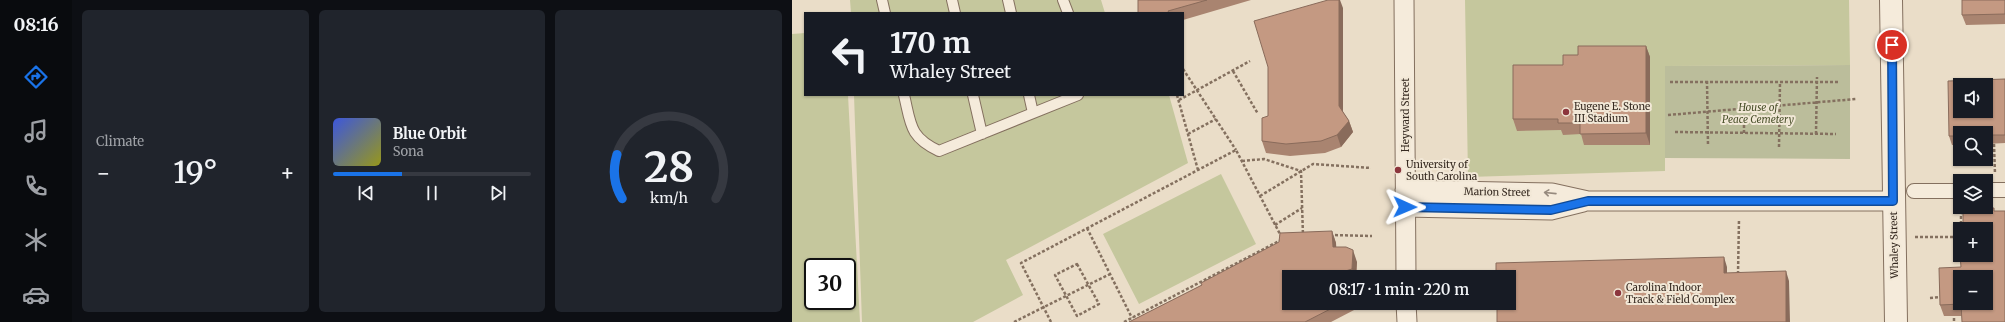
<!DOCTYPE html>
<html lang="en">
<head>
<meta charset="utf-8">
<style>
	body { margin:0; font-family:Merriweather,serif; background:#20242c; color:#f1f3f6; height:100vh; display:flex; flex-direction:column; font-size:15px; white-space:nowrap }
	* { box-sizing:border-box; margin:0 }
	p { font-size:13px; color:#9ea1a6 }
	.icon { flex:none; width:22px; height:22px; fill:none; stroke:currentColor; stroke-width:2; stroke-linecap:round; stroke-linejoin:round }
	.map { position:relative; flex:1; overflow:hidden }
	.panel { display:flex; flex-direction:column; gap:10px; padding:10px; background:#0d0f14; width:720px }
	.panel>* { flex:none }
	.top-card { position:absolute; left:12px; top:12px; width:380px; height:84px; border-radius:0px; box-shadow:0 1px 3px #0004; background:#171b24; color:#f1f3f6; overflow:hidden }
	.tools { position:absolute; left:1161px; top:78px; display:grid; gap:8px }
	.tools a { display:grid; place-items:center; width:40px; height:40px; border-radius:0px; background:#171b24; box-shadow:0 1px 3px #0004; font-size:20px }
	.speed { position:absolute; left:12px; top:258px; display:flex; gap:8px; font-size:20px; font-weight:700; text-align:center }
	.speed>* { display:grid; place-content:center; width:52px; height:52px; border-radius:50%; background:#171b24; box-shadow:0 1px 3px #0004; line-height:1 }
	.speed .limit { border:2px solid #111; border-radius:6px; background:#fff; color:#111 }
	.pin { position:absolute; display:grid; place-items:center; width:34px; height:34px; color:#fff; margin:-17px; border:2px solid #fff; border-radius:50%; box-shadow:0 1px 4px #0007 }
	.me { position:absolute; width:44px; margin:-22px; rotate:91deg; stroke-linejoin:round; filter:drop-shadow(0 0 3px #0008) }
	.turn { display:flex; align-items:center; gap:14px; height:84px; padding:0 20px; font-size:18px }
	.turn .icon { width:52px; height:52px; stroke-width:2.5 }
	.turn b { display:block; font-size:28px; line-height:34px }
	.big { font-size:30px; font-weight:600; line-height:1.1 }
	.panel .tile { flex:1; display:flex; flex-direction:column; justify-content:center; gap:6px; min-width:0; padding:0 14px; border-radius:6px; background:#20242c }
	.panel .dial { align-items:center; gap:0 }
	.dial svg { height:104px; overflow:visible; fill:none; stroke:#363941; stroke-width:7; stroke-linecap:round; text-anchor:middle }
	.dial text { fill:#f1f3f6; stroke:none }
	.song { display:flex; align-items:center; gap:12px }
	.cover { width:48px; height:48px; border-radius:6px; background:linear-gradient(135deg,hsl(230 70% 55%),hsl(60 70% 35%)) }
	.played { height:4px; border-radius:2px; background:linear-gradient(90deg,#1a73e8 35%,#363941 35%) }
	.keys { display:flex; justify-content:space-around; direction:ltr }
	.heat { display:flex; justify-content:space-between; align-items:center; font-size:22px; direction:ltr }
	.panel .tiles { flex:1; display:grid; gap:10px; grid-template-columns:repeat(3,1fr) }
	.trip { position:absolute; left:490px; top:270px; width:234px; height:40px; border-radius:0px; background:#171b24; box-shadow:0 1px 3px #0004; font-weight:600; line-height:40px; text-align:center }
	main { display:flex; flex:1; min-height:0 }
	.tab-bar { display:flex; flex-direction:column; width:72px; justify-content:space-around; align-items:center; background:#090b0e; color:#9ea1a6 }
	.tab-bar .icon { width:28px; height:28px }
	.tab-bar .active { color:#1a73e8 }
	.tab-bar b { font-size:18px; color:#f1f3f6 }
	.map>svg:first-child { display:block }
	.green { fill:#c5c79d; fill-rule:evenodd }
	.cemetery { fill:#bbbd9b }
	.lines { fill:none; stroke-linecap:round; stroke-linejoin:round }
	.service-casing { stroke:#84705f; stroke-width:12 }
	.pedestrian-casing { stroke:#84705f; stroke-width:16 }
	.minor-casing { stroke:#84705f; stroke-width:21 }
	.tertiary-casing { stroke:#84705f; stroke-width:24 }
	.path { stroke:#84705f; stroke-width:2.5; stroke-dasharray:3 2; stroke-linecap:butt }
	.service { stroke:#f5ebdb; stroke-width:10 }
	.pedestrian { stroke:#f5ebdb; stroke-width:14 }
	.minor { stroke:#f5ebdb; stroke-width:19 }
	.tertiary { stroke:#f5ebdb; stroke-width:22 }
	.wall { fill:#a98470 }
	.shaded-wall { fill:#896b5b }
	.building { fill:#c49982; stroke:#896b5b; fill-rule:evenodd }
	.oneway { stroke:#968a7e }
	.route-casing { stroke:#114b97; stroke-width:10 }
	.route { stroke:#1a73e8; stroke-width:7 }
	.poi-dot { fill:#8c363d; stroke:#f2e8d7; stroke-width:1.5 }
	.labels { text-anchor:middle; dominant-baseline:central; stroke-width:4; stroke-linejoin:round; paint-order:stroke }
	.poi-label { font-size:10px; fill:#362a21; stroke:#f2e8d7; text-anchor:start }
	.park-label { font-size:10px; font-style:italic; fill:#49502a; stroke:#f2e8d7 }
	.street-label { font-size:10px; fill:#362a21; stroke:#f2e8d7 }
</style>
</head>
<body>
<main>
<nav class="tab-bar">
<b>08:16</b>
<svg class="icon active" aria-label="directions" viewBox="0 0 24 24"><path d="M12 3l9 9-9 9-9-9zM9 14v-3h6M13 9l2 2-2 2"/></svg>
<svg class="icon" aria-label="music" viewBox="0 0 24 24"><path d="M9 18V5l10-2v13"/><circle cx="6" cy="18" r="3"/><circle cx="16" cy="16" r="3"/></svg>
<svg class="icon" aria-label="phone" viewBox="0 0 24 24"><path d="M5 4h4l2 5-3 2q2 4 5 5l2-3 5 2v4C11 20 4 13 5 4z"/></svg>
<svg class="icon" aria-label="climate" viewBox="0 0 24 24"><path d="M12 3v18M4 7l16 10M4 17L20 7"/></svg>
<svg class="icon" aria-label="car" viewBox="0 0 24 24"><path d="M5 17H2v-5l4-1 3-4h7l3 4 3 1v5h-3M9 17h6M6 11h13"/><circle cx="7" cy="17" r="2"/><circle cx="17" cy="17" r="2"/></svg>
</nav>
<section class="panel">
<div class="tiles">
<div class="tile"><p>Climate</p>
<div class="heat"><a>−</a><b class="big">19°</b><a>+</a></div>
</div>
<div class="tile">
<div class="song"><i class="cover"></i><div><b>Blue Orbit</b><p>Sona</p></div></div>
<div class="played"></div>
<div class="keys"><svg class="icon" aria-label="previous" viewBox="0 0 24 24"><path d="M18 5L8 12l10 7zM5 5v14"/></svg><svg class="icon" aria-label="pause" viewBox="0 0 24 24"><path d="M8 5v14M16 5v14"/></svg><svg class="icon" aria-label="next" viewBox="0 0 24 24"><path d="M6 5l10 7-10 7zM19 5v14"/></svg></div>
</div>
<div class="tile dial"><svg viewBox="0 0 100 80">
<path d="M14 69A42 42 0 1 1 86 69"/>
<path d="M14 69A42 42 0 0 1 10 35" stroke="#1a73e8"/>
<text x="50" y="56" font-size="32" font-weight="700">28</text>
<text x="50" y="72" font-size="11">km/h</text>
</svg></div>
</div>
</section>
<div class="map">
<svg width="1213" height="322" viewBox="0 0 1213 322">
	<rect width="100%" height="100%" fill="#eaddc8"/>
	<path class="green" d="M58,0H309L313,13H59Z
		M673,0H1057L1058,65L873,66V171L676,177Z
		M13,33V95H56L68,322H0V34ZM21,267H55V301H21Z
		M62,95H377L396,163L214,260L231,295L181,322H70Z
		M429,174L464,244L347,304L311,234Z"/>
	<path class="cemetery" d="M1058,65V159L873,158V66Z"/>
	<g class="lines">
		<defs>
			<path id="service" d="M90,0L93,13
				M160,0L163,13
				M216,0L219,13
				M271,0L276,13
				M112,95C119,124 117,137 147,151L286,95
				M181,95L190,134
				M237,95L241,113"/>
			<path id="pedestrian" d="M1194,190H1213
				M1122,191H1168"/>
			<path id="minor" d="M612,0L614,277
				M613,190L760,193L796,201H1101
				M613,207L759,210L791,202
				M614,303L615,322"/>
			<path id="tertiary" d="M1099,0L1104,322"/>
		</defs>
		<use href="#service" class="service-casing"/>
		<use href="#pedestrian" class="pedestrian-casing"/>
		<use href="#minor" class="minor-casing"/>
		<use href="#tertiary" class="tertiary-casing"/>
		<path class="path" d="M391,69L444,150
			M441,71L466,114
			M915,81L916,146
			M878,82H1046
			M385,95L406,170
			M387,100L458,61
			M876,115L1064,99
			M883,132L1044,134
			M952,133V104
			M396,134L424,119
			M1024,134L1025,77
			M1202,144L1203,174
			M987,147L988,82
			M450,161L472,159L509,171L511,236
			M468,196L521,164L579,168
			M483,225L510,208
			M295,228L340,318
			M1169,229V213H1173
			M538,235L580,236
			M1123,237H1168
			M285,264L307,304L285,316L263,275Z
			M946,274L947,219
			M1138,298L1149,297
			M1162,313V322
			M222,322L318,274
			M259,322L229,263L444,150L489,236
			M332,322L489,240"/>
		<use href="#service" class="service"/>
		<use href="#pedestrian" class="pedestrian"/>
		<use href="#minor" class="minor"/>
		<use href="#tertiary" class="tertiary"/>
	</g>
	<path class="wall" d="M346,0H459L391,20V13H346Z
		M1213,0V24L1174,25L1170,15Z
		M551,8V112L557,121L561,132L549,147L533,153L498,156L474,153L470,141Z
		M854,46L858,57V145H792L789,134L771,135L769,130L725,131L721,119L771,65L786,55Z
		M1213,79V143L1194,144V133H1168V145H1160L1157,136Z
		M1175,209L1170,316H1152L1148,305L1169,267Z
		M540,231L544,243V247L565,262L564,277H497V303H562L564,309L539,322H337L410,285L409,283Z"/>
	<path class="shaded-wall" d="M547,0H548L551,8V117L547,106Z
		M854,46L858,57V145L854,133Z
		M557,121L561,132L549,147L545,135Z
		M540,231L544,243L545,258L541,247Z
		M561,250L565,262L564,277H563L560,269Z
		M932,257L935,267V283L932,273Z
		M994,271L997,281L998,322H994Z"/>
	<path class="building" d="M346,0H415L376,11L377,13H346Z
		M536,0H547V106L557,121L545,135L529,141L494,144L470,141V118L476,116V67L462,21Z
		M1170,0H1213V14L1170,15Z
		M786,46H854V133L788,134V123H766V119H721V65H771V55H786Z
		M1213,79V135H1194V133H1168V136H1157L1156,81ZM1168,85H1194V111H1168Z
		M1194,205H1197V208H1202V211H1213V322H1170L1169,304L1148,305L1147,268L1169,267L1168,255H1194V229H1171V209H1175V207H1194ZM1168,277H1194V303H1168Z
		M540,231L541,247H554L561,250L560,269L547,273L549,277H497V303H550L513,322H337L410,285L409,283L487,242L488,233Z
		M932,257V273L994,271V322H705V303H717V277H704V263Z"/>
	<defs><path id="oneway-shaft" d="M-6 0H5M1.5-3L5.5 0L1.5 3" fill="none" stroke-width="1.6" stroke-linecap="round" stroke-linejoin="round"/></defs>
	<use class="oneway" href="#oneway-shaft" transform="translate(758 193) rotate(-174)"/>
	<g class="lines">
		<defs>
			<path id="route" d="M613,207L759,210L796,201H1101L1100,45"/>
		</defs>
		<use href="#route" class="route-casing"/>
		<use href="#route" class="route"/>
	</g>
	<g class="poi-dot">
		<circle cx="774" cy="112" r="4"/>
		<circle cx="606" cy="170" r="4"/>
		<circle cx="826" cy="293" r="4"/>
	</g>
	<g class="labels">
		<g class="poi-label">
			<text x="782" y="106">Eugene E. Stone<tspan x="782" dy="12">III Stadium</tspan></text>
			<text x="614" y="164">University of<tspan x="614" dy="12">South Carolina</tspan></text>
			<text x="834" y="287">Carolina Indoor<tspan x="834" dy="12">Track &amp; Field Complex</tspan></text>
		</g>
		<g class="park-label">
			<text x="966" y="107">House of<tspan x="966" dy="12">Peace Cemetery</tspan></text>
		</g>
		<g class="street-label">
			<text transform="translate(613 115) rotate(-90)">Heyward Street</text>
			<text transform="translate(705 192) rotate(1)">Marion Street</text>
			<text transform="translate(1102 245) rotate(-91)">Whaley Street</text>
		</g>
	</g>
</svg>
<div class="tools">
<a><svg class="icon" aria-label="sound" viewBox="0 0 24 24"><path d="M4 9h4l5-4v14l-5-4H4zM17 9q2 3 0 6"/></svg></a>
<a><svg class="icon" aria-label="search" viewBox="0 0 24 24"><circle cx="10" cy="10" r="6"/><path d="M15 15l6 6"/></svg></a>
<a><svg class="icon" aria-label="layers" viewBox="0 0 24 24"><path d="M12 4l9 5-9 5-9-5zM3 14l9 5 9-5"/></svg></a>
<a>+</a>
<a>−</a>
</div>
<div class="speed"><div class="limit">30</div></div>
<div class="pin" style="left:1100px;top:45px;background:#d93025"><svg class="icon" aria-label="arrive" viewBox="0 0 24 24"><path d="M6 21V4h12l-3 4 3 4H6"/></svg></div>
<svg class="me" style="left:613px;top:207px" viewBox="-20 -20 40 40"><path d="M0-17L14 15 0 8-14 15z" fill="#1a73e8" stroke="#fff" stroke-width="4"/></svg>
<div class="trip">08:17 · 1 min · 220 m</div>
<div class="top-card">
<div class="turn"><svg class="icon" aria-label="left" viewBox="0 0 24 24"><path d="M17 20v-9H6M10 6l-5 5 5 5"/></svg><div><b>170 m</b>Whaley Street</div></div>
</div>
</div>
</main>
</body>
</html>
